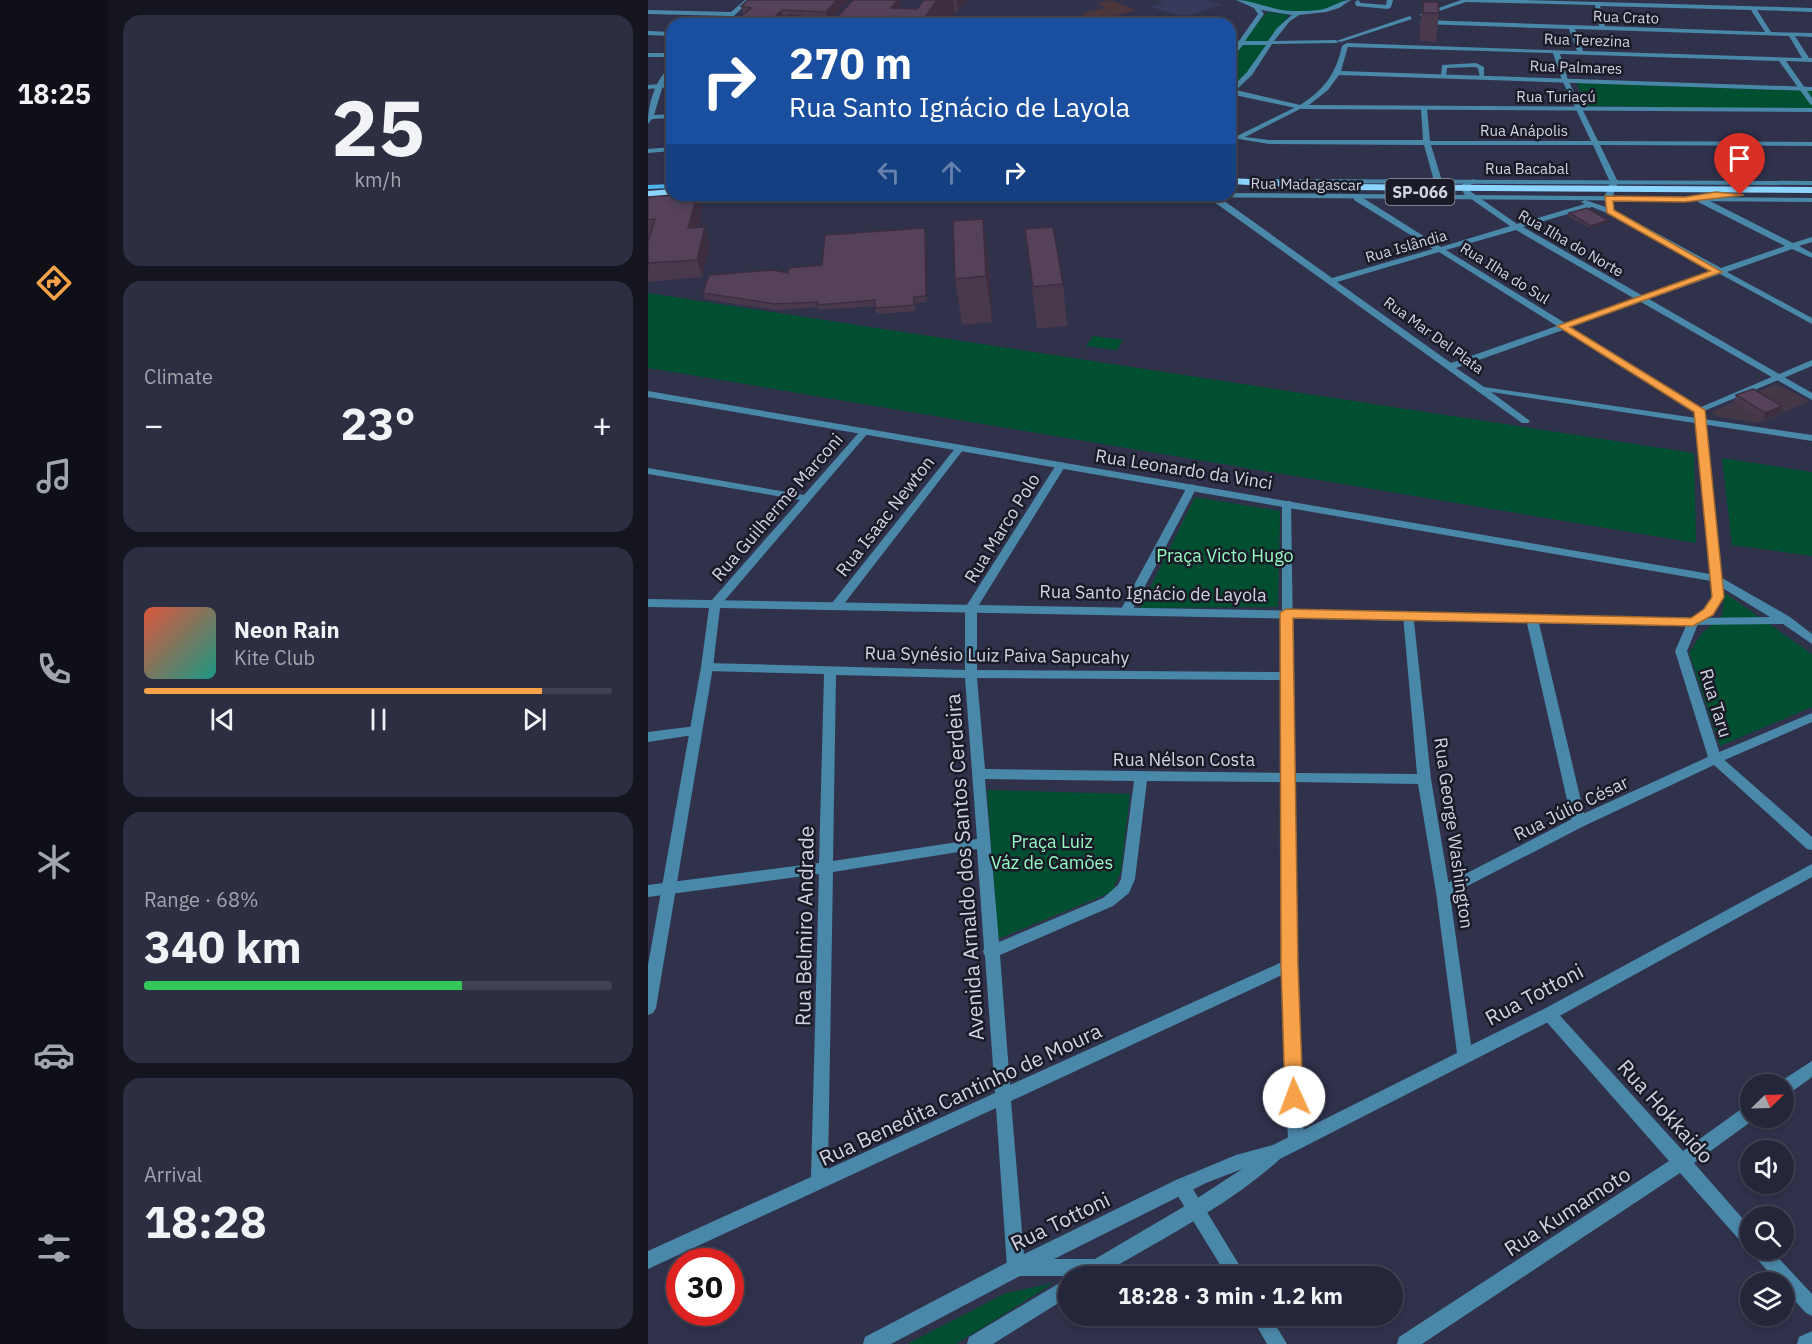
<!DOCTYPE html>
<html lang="en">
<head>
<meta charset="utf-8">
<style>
	body { margin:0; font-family:"IBM Plex Sans",sans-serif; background:#2c2e41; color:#f1f3f6; height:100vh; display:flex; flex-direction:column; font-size:22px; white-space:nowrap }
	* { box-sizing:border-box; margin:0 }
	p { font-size:20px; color:#a3a5ae }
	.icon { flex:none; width:33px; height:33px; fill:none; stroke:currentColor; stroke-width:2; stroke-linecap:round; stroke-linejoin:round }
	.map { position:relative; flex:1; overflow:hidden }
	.panel { display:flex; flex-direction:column; gap:15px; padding:15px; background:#14151f; width:540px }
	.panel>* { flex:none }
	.top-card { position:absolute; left:18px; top:18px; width:570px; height:183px; border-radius:18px; box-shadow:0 3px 9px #0003,0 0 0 2px #414353; background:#1a4fa0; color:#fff; overflow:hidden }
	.needle { width:39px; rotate:67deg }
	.buttons { position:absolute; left:1092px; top:1074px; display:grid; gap:12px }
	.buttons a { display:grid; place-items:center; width:54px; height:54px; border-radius:50%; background:#242639; box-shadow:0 3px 9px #0003,0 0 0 2px #414353; font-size:30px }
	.speed { position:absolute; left:18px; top:1248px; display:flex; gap:12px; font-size:30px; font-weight:700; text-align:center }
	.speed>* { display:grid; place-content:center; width:78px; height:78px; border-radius:50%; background:#242639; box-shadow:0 3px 9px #0003,0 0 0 2px #414353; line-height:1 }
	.speed .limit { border:9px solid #d22; background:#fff; color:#111 }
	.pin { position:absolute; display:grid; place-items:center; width:51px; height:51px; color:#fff; margin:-62px -26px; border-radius:50% 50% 50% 0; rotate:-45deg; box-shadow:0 0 6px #0007 }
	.pin .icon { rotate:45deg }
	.me { position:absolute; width:66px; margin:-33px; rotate:358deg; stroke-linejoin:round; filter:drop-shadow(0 0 4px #0008) }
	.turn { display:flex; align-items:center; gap:21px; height:126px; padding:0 24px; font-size:27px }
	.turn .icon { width:78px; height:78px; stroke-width:2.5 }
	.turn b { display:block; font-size:42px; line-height:51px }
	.lanes { display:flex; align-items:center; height:57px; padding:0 24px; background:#0003; justify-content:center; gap:30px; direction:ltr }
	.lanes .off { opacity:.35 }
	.big { font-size:45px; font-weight:800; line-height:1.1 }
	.panel .widget { flex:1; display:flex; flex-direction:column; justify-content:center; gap:9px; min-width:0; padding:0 21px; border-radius:18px; background:#2c2e41 }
	.panel .dial { align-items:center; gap:0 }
	.dial b { font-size:78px; line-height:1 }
	.song { display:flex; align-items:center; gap:18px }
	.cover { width:72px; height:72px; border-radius:9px; background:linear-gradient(135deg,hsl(10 70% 55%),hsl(170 70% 35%)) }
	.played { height:6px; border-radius:3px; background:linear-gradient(90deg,#f7a149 85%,#414353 85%) }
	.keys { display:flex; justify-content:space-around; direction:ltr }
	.heat { display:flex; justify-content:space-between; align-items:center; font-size:33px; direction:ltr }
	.charge { height:9px; border-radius:4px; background:linear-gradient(90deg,#34c759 68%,#414353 0) }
	.trip { position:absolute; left:410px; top:1266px; width:345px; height:60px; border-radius:30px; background:#242639; box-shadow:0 3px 9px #0003,0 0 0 2px #414353; font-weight:800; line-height:60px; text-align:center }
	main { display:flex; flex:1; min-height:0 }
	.tabs { display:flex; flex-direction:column; width:108px; justify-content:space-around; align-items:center; background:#0e0f17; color:#a3a5ae }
	.tabs .icon { width:42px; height:42px }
	.tabs .on { color:#f7a149 }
	.tabs b { font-size:27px; color:#f1f3f6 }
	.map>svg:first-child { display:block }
	.commercial { fill:#443847 }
	.built { fill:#373b5b }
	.education { fill:#4a363b }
	.green { fill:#014f31 }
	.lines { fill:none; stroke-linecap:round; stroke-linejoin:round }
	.minor { fill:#4a88a9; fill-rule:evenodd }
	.tertiary { fill:#4a88a9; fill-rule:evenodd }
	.secondary { fill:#4bb6ec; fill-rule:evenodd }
	.primary { fill:#8bd4fe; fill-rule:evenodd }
	.wall { fill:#49394d }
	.shaded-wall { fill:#3c2e3f }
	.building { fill:#55425a; stroke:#3c2e3f; stroke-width:1.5 }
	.route { fill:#f7a149; stroke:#a1692f; stroke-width:1.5 }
	.labels { text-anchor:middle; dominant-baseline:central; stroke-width:5; stroke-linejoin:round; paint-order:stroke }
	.far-street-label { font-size:15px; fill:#d1d3e4; stroke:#1a1b27 }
	.shield { fill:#1a1b27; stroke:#9a9cab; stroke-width:1.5 }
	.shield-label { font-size:16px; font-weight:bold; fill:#d1d3e4 }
	.street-label { font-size:18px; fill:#d1d3e4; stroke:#1a1b27 }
	.park-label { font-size:18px; fill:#95fac4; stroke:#1a1b27 }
	.near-street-label { font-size:21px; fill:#d1d3e4; stroke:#1a1b27 }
</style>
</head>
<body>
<main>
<nav class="tabs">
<b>18:25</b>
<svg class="icon on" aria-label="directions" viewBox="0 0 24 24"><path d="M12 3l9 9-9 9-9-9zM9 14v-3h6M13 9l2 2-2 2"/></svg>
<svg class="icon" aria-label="music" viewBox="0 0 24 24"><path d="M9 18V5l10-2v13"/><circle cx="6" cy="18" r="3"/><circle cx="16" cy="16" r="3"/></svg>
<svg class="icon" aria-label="phone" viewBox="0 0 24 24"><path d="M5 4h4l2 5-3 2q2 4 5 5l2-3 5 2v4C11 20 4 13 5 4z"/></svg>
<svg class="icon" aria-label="climate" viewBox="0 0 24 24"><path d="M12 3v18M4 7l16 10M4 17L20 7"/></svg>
<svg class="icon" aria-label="car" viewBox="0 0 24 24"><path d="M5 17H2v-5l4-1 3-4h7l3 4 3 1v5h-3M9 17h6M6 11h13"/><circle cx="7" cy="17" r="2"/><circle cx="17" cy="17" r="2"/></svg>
<svg class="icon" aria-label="filters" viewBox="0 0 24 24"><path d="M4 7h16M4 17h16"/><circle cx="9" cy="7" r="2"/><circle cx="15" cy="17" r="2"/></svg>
</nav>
<section class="panel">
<div class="widget dial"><b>25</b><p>km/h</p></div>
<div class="widget"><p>Climate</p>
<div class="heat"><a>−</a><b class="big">23°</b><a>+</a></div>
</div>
<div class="widget">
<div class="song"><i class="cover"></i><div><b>Neon Rain</b><p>Kite Club</p></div></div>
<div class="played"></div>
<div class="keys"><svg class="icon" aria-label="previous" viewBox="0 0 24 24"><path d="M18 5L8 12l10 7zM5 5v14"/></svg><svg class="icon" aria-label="pause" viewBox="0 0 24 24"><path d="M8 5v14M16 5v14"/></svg><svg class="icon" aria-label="next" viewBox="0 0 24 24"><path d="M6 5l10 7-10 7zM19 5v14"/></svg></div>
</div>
<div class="widget"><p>Range · 68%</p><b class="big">340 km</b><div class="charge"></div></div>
<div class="widget"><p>Arrival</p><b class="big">18:28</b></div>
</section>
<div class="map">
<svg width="1164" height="1344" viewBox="0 0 1164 1344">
	<rect width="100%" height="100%" fill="#30324c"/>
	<path class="commercial" d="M1128,384L1162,401L1111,423L1068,416L1063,412Z"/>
	<path class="built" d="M510,0H558L574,5L541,15H530L502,7L515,3Z"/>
	<path class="education" d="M462,0L489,10L448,21L432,14L457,8L449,3Z"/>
	<path class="green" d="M596,0H697C671,18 622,14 596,0Z
		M619,12L641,15L597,76L582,87C582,53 599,38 619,12Z
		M929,83L1164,91V109L937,106Z
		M0,293L1046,453L1048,543L0,368Z
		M445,336L475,340L469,350L438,346Z
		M1074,458L1164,472V556L1084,545Z
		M547,497L632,511L630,607L492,608Z
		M1077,593L1164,654V707L1072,746L1041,653L1054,633L1074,616Z
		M339,790L482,794L473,871L464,892L350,939Z
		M406,1283L308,1344H259L358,1293Z"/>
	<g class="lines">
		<path class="minor" d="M97,0H103L77,24H71L80,16L0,14V10L83,12Z
			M710,0L713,3L738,5L739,0H745L743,7L740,9L708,6L707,2Z
			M813,0H876L1164,8V12L1109,10L1123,32L1164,33V37L1147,36L1161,58H1164V62L1138,61L1164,98V105L1162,104L1131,61L912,54L920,80L950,141L1164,142V146L952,145L970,182L964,198L966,210L1073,268L1137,246L1050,202V198H1056L1145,243L1164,237V242L1151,246L1164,253V258L1144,249L1079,272L1164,318V324L1072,274L1001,299L1164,393V400L993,302L923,327L1054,408V412H1048L915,330L808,368L836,387L1164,435V441L843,392L882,421L880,423H874L562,199V195H568L684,278L785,249L706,200V196H712L793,247L862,226L816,194L813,185L825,179L829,181L821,186L822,191L869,224L937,204L933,202L937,200L958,207L956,198L962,182L945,145H783L794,181L790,183L786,181L776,145L621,144L585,138L652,105L655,107L654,108L597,137L621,140H775L773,109L776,107L779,109L782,141H943L914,80L905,53L699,47L696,45L699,43L929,51L921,29L775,24L772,22L775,20L951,26L947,5L818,2L776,16L771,15ZM952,6L1103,10L1117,32L957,26ZM927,29L1141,36L1154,58L935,51ZM944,207L959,213L1066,271L995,296L875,227ZM868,230L987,299L917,323L798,250ZM791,252L909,326L803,363L689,282Z
			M762,16L764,19L693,42L688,41Z
			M0,31L24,32V36L0,35Z
			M0,53H24V57H0Z
			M828,63L836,67V78H832L830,68L827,67L799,68L798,77L793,76L794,65Z
			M24,66V72L16,82L6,115L24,114V118L4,119L0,124C0,104 7,78 24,66Z
			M24,147V151L0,153V149Z
			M217,428L222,431L220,433L71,607H63L61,604L63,601L152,500L0,474V468L156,495L214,429Z
			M312,445L315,446V450L192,609H184L182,606L184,603L309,446Z
			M413,462L418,465L329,608V670L634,672V503L635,501H643L647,773L769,774L755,615L757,612H765L783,779L802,892L800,896L795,898L790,896L788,892L770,784L647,782L648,965L656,1141L654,1147L648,1149L642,1147L640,1141L634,975L363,1101L377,1267L374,1273L368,1276L362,1273L359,1267L348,1108L0,1269V1251L163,1177L171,874L0,897V885L171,863L176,674L59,671L53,667L59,663L317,670V608L408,465ZM188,675L317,678L329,839L185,861ZM329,678L634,680V773L337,769ZM337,779L486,781L473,879L470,885L455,898L351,942ZM499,781L634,782V962L362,1085L352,955L465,906L481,893L487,879ZM329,849L336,948L335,952L337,956L347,1093L180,1169L185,872Z
			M544,484L549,487L484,611L478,615L474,614L472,611L539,487Z
			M1067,574L1142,617L1164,634V644L1135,624L1041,625L1039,622L1045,618L1122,617L1063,581L1061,578L1063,575Z
			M884,615L890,619L938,822L936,826L931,827L926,826L924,822L878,619Z
			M1164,713V722L1072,762H1062L1061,759L1062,756Z
			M48,726L52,728L54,731L52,734L0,742V732Z
			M901,1007L906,1009L1035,1151L1096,1107L1102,1105V1118H1108L1046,1163L1102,1227V1247L1096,1245L1032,1173L774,1344H749L751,1337L1021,1161L896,1019L893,1014L896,1009Z
			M1164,1061V1077L1142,1093L1136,1095V1084H1130V1083Z
			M534,1179L540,1181L598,1276H579L528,1193L526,1187L528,1181Z
			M1103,1250H1123L1164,1294V1316L1158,1313L1136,1289V1282H1130L1106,1256Z
			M420,1278V1297L345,1344H319L321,1337Z
			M603,1316H622L639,1344H619Z
			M1164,1331V1344H1149L1151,1337Z"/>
		<path class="tertiary" d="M588,0C607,0 626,12 648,11C657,11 667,11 676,9C686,6 693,0 703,0L691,8L678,12L651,15L642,21L626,41L688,40L690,43L624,44L604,75L588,90L652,105C676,90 688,74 694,46L697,44L700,46L693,71L1164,87V91L691,75L680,90L661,105L1164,108V112L652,109L582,94V89L599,72L618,45H595L582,61V55L589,45L587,43L591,41L610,14L606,8ZM613,10L644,15L629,28L620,41H597L616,14Z
			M24,83V87L0,89V85Z
			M622,179L1164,181V185L625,183H622Z
			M582,193L1164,198V202L512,197L508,195H582Z
			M1164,360V366L1056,411L1076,597L1065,614L1050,624L1039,651L1073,757L1164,837V850L1159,849L1066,765L936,826L802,895L823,1045L896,1009L1164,864V877L906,1019L632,1159C580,1206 515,1238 455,1274L450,1276H372L243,1344H215L217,1337L362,1261L528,1180L588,1155L625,1145L809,1053L788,892L790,888L926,818L1060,757L1027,651L1038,626L72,608L65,667L8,1008L5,1013L0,1015V965L53,667L61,608L0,607V599L1043,618C1061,606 1065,604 1063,581L0,397V391L1062,574L1046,410ZM594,1169L542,1203L447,1259H406L558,1183Z"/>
		<path class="secondary" d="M24,184V188L0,189V185Z
			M52,195H76L72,197L37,201L33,199Z"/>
		<path class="primary" d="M582,178L692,184L1164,187V193L692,190L582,184Z
			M24,189V195L0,197V191Z"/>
	</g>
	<path class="wall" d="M201,0L180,22L156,21V24H84L95,15L93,6Z
		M252,0L253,9H269L276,0H320L310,12L183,24Z
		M775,2L791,13L788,42L772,41V30Z
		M0,197L54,210L50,228L62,244L54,277L0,282L1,237L0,238Z
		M921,213L960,223L942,228L920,216Z
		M335,219L341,263L344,322L314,325L307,279Z
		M277,228L278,233L279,302L267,303V311L231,314L228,312L227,306L171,310L170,307L128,310L57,299L55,293L174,265Z
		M377,229L415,284L419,326L389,329Z
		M1088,395L1132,413L1115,420L1086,402Z"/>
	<path class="shaded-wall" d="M189,0H201L180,22L178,12Z
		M250,0H252L256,24L243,8Z
		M289,0H305L307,12L299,24H272Z
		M308,0H320L310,12Z
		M134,10L136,21L133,24H119Z
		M154,16L156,24H146Z
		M49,195H50L54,210L45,246L40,228Z
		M335,219L341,263L344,322L338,276Z
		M960,220V223L942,228L943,226Z
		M57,227L62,244L54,277L49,260Z
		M277,228L278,233L279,302L278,296Z
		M1134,406L1132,413L1115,420L1117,413Z"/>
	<path class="building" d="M100,0H189L178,12L134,10L119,24H84L103,8L93,6Z
		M205,0H250L243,8L269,9L276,0H289L272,24H183Z
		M775,2H790L791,13H775Z
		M140,15L154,16L146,24H131Z
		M26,195H49L40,228L57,227L49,260L0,263V242L7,219L0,220V197Z
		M939,208L960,220L943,226L921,213Z
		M335,219L338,276L307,279L305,221Z
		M405,227L415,284L385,287L377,229Z
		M277,228L278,296L266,297V305L230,308L227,306V300L169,305L170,302L127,304L55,293L61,275L126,270L140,273L141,268L174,265L177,235Z
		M1105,389L1134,406L1117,413L1088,395Z"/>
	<path class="route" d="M1068,192L1096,195L1037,202L965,201L966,210L1074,272L922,327L1057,410L1076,597L1065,615L1045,626L645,618L650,965L655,1097L653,1103L646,1106L640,1103L637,1097L633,965L632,613L638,609L1043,618L1056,609L1064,597L1046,412L909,326L1062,271L959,213L957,196L1037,197Z"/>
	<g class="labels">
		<g class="far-street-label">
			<text transform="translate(978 17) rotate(2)">Rua Crato</text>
			<text transform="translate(939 40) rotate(2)">Rua Terezina</text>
			<text transform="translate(928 67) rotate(2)">Rua Palmares</text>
			<text x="908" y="96">Rua Turiaçú</text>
			<text x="876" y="130">Rua Anápolis</text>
			<text x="879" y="168">Rua Bacabal</text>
			<text transform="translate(658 184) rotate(1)">Rua Madagascar</text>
			<text transform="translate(923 243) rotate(30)">Rua Ilha do Norte</text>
			<text transform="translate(758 246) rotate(-16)">Rua Islândia</text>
			<text transform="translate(857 273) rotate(32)">Rua Ilha do Sul</text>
			<text transform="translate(786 335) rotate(36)">Rua Mar Del Plata</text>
		</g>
		<rect class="shield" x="737.5" y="179" width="69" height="26" rx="4.5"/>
		<g class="shield-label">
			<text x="772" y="192">SP-066</text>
		</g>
		<g class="street-label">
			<text transform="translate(536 469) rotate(9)">Rua Leonardo da Vinci</text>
			<text transform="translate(129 507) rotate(-49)">Rua Guilherme Marconi</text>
			<text transform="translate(237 516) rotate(-52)">Rua Isaac Newton</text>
			<text transform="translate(354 528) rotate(-58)">Rua Marco Polo</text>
			<text transform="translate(505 593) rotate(1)">Rua Santo Ignácio de Layola</text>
			<text transform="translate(349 655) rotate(1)">Rua Synésio Luiz Paiva Sapucahy</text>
			<text transform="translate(1068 703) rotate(73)">Rua Taru</text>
			<text x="536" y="759">Rua Nélson Costa</text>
			<text transform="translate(923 808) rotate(-26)">Rua Júlio César</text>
			<text transform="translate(806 833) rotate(82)">Rua George Washington</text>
		</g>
		<g class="park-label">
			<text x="577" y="555">Praça Victo Hugo</text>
			<text x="404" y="841">Praça Luiz<tspan x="404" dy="21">Váz de Camões</tspan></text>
		</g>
		<g class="near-street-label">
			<text transform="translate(316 867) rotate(-94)">Avenida Arnaldo dos Santos Cerdeira</text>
			<text transform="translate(156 926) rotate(-89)">Rua Belmiro Andrade</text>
			<text transform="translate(886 994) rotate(-28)">Rua Tottoni</text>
			<text transform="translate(312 1094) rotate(-25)">Rua Benedita Cantinho de Moura</text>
			<text transform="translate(1018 1111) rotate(48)">Rua Hokkaido</text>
			<text transform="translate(919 1211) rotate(-33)">Rua Kumamoto</text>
			<text transform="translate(412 1221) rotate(-26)">Rua Tottoni</text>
		</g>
	</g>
</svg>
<div class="buttons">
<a><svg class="needle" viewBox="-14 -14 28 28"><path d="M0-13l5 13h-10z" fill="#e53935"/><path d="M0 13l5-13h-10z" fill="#a3a5ae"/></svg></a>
<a><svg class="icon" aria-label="sound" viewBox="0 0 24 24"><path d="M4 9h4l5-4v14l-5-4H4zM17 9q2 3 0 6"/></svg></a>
<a><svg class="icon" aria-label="search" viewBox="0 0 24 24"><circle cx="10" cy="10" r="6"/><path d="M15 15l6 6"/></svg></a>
<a><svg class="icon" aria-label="layers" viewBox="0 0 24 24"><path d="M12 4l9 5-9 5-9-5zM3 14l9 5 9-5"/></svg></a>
</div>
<div class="speed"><div class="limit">30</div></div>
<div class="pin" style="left:1092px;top:195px;background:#d93025"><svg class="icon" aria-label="arrive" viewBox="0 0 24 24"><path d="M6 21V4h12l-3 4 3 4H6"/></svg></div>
<svg class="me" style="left:646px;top:1097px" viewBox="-20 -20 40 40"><circle r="19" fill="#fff"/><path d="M0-13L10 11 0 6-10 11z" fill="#f7a149"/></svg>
<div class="trip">18:28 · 3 min · 1.2 km</div>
<div class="top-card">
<div class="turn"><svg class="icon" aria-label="right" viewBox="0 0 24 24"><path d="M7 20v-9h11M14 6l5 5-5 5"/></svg><div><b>270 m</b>Rua Santo Ignácio de Layola</div></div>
<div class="lanes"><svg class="icon off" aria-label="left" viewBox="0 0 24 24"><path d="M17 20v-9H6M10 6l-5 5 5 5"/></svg><svg class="icon off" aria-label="ahead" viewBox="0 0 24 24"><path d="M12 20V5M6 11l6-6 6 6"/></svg><svg class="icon" aria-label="right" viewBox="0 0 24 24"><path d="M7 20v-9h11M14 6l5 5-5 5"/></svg></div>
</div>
</div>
</main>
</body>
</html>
